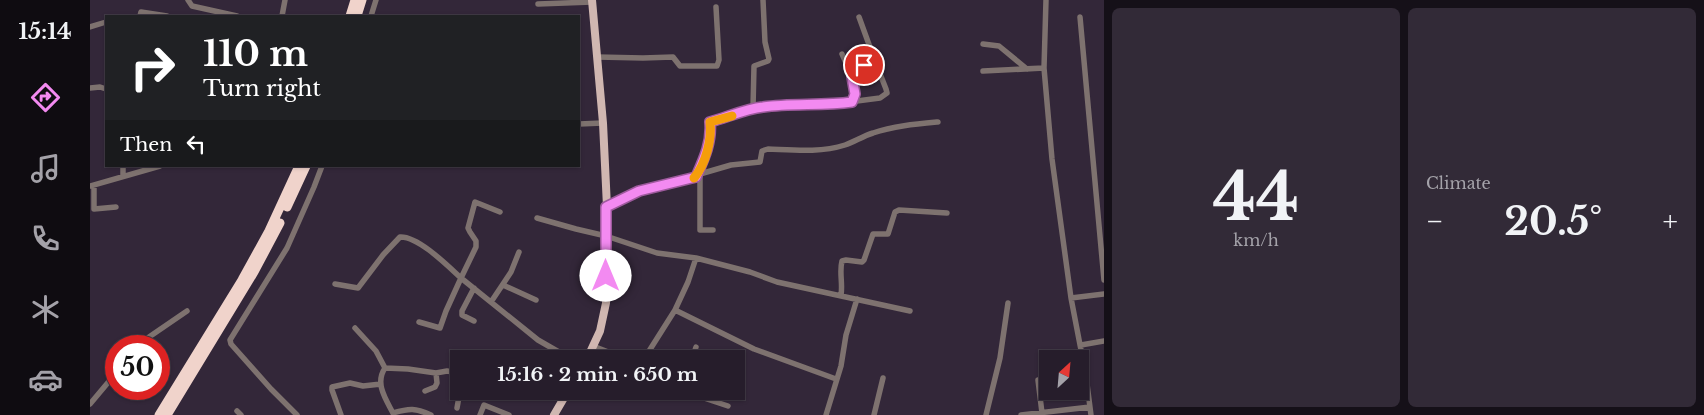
<!DOCTYPE html>
<html lang="en">
<head>
<meta charset="utf-8">
<style>
	body { margin:0; font-family:"Libre Baskerville",serif; background:#322a37; color:#f1f3f6; height:100vh; display:flex; flex-direction:column; font-size:19px; white-space:nowrap }
	* { box-sizing:border-box; margin:0 }
	p { font-size:16px; color:#a4a2a9 }
	.icon { flex:none; width:28px; height:28px; fill:none; stroke:currentColor; stroke-width:2; stroke-linecap:round; stroke-linejoin:round }
	.map { position:relative; flex:1; overflow:hidden }
	.details { display:flex; flex-direction:column; gap:8px; padding:8px; background:#151018; width:600px }
	.details>* { flex:none }
	.hud { position:absolute; left:15px; top:15px; width:475px; height:152px; border-radius:0px; box-shadow:0 1px 4px #0004,0 0 0 1px #423b47; background:#202124; color:#fff; overflow:hidden }
	.needle { width:32px; rotate:26deg }
	.fabs { position:absolute; left:949px; top:350px; display:grid; gap:10px }
	.fabs a { display:grid; place-items:center; width:50px; height:50px; border-radius:0px; background:#261d2b; box-shadow:0 1px 4px #0004,0 0 0 1px #423b47; font-size:25px }
	.speed { position:absolute; left:15px; top:335px; display:flex; gap:10px; font-size:25px; font-weight:700; text-align:center }
	.speed>* { display:grid; place-content:center; width:65px; height:65px; border-radius:50%; background:#261d2b; box-shadow:0 1px 4px #0004,0 0 0 1px #423b47; line-height:1 }
	.speed .limit { border:8px solid #d22; background:#fff; color:#111 }
	.pin { position:absolute; display:grid; place-items:center; width:42px; height:42px; color:#fff; margin:-21px; border:2px solid #fff; border-radius:50%; box-shadow:0 1px 5px #0007 }
	.me { position:absolute; width:55px; margin:-28px; rotate:0deg; stroke-linejoin:round; filter:drop-shadow(0 0 4px #0008) }
	.turn { display:flex; align-items:center; gap:18px; height:105px; padding:0 15px; font-size:22px }
	.turn .icon { width:65px; height:65px; stroke-width:2.5 }
	.turn b { display:block; font-size:35px; line-height:42px }
	.then { display:flex; align-items:center; height:48px; padding:0 15px; background:#0003; gap:10px; font-size:19px }
	.big { font-size:38px; font-weight:800; line-height:1.1 }
	.details .widget { flex:1; display:flex; flex-direction:column; justify-content:center; gap:8px; min-width:0; padding:0 18px; border-radius:8px; background:#322a37 }
	.details .dial { align-items:center; gap:0 }
	.dial b { font-size:65px; line-height:1 }
	.heat { display:flex; justify-content:space-between; align-items:center; font-size:28px; direction:ltr }
	.details .tiles { flex:1; display:grid; gap:8px; grid-template-columns:repeat(2,1fr) }
	.trip { position:absolute; left:360px; top:350px; width:295px; height:50px; border-radius:0px; background:#261d2b; box-shadow:0 1px 4px #0004,0 0 0 1px #423b47; font-weight:800; line-height:50px; text-align:center }
	main { display:flex; flex:1; min-height:0 }
	.tab-bar { display:flex; flex-direction:column; width:90px; justify-content:space-around; align-items:center; background:#0f0c11; color:#a4a2a9 }
	.tab-bar .icon { width:35px; height:35px }
	.tab-bar .on { color:#f38af1 }
	.tab-bar b { font-size:22px; color:#f1f3f6 }
	.map>svg:first-child { display:block }
	.lines { fill:none; stroke-linecap:round; stroke-linejoin:round }
	.minor { stroke:#7e726f; stroke-width:5.5 }
	.major { stroke:#d0b7b1; stroke-width:8 }
	.highway { stroke:#f0d3cb; stroke-width:9 }
	.route-casing { stroke:#9e5a9d; stroke-width:12 }
	.route { stroke:#f38af1; stroke-width:9 }
	.slow { stroke:#f59e0b; stroke-width:9 }
</style>
</head>
<body>
<main>
<nav class="tab-bar">
<b>15:14</b>
<svg class="icon on" aria-label="directions" viewBox="0 0 24 24"><path d="M12 3l9 9-9 9-9-9zM9 14v-3h6M13 9l2 2-2 2"/></svg>
<svg class="icon" aria-label="music" viewBox="0 0 24 24"><path d="M9 18V5l10-2v13"/><circle cx="6" cy="18" r="3"/><circle cx="16" cy="16" r="3"/></svg>
<svg class="icon" aria-label="phone" viewBox="0 0 24 24"><path d="M5 4h4l2 5-3 2q2 4 5 5l2-3 5 2v4C11 20 4 13 5 4z"/></svg>
<svg class="icon" aria-label="climate" viewBox="0 0 24 24"><path d="M12 3v18M4 7l16 10M4 17L20 7"/></svg>
<svg class="icon" aria-label="car" viewBox="0 0 24 24"><path d="M5 17H2v-5l4-1 3-4h7l3 4 3 1v5h-3M9 17h6M6 11h13"/><circle cx="7" cy="17" r="2"/><circle cx="17" cy="17" r="2"/></svg>
</nav>
<div class="map">
<svg width="1014" height="415" viewBox="0 0 1014 415">
	<rect width="100%" height="100%" fill="#332739"/>
	<g class="lines">
		<path class="minor" d="M98,0L102,6L147,16
			M956,0L954,68L962,159L981,298L996,376L1001,415
			M448,4L502,2
			M50,16L51,12L77,16
			M192,16L195,0
			M281,16L286,0
			M769,17L785,61
			M990,17L1014,280
			M0,27L16,22
			M893,44L909,46L937,69
			M752,54L762,77
			M507,57L553,58L583,57L590,66H627L629,60L626,7
			M893,71L954,68
			M0,88L10,87L16,89
			M663,108L664,66L678,61L679,59L675,42L673,0
			M489,124L513,123
			M33,166V176
			M610,174V230H623
			M606,177L610,174L641,165L670,162L672,151L678,149C703,150 730,153 755,145C764,142 773,136 783,133C803,126 826,124 848,122
			M4,185V209L26,207
			M0,186L70,166
			M517,207L549,191L606,177C614,159 622,142 620,122L663,108L675,107L736,105L790,98L797,93L796,89L785,61C743,75 775,84 762,102
			M410,212L385,202L378,228L380,232L386,241V247L371,278L448,340L481,359
			M447,218L486,229L516,236L567,253L606,258L660,272L687,282L820,311
			M245,284L268,288L293,255L310,237C328,236 358,266 371,278L356,311L350,328L329,322
			M413,285L446,300
			M751,295C753,283 749,272 752,261L756,260L772,262L774,260L783,234H798L805,212L809,210L857,213
			M981,298L1014,294
			M401,302L421,272L429,252
			M585,310L598,282L606,258
			M384,321L372,315V311L384,288
			M265,328L286,351L295,368L318,369L346,373L357,371L369,373
			M991,345L1014,341
			M50,346L59,337L97,311
			M503,346L536,359
			M392,359V358
			M554,359L585,310L664,349L746,379
			M602,359L606,347
			M295,368C284,384 297,401 304,415
			M369,374V386
			M948,380L952,413
			M335,391L345,387L347,383L346,373
			M593,391L638,406
			M0,404L26,373
			M367,408L370,391
			M147,411L151,415
			M303,413C320,408 325,408 341,415
			M207,415L181,389L141,344L140,340L197,248L224,187L232,166
			M251,415L242,390V387L260,383L273,386L291,384
			M390,415L394,405L419,415
			M736,415L751,366L756,335L767,299
			M784,415L793,378
			M896,415L910,358L918,303
			M931,415L1000,407"/>
		<path class="major" d="M497,359L510,331L516,303L517,207L513,123L502,0
			M464,415L478,391"/>
		<path class="highway" d="M260,16L265,0
			M267,16L272,0
			M197,207L216,166
			M69,415L152,280L179,231L209,166
			M77,415L164,272L190,223"/>
	</g>
	<g class="lines">
		<defs>
			<path id="route" d="M516,276V207L549,191L606,177C614,159 622,142 620,122C638,117 655,109 673,107C702,103 732,106 762,102L765,94L762,77L767,69L774,65"/>
		</defs>
		<use href="#route" class="route-casing"/>
		<use href="#route" class="route"/>
		<path class="slow" d="M604,178C616,164 622,139 620,122L642,116"/>
	</g>
</svg>
<div class="fabs">
<a><svg class="needle" viewBox="-14 -14 28 28"><path d="M0-13l5 13h-10z" fill="#e53935"/><path d="M0 13l5-13h-10z" fill="#a4a2a9"/></svg></a>
</div>
<div class="speed"><div class="limit">50</div></div>
<div class="pin" style="left:774px;top:65px;background:#d93025"><svg class="icon" aria-label="arrive" viewBox="0 0 24 24"><path d="M6 21V4h12l-3 4 3 4H6"/></svg></div>
<svg class="me" style="left:516px;top:276px" viewBox="-20 -20 40 40"><circle r="19" fill="#fff"/><path d="M0-13L10 11 0 6-10 11z" fill="#f38af1"/></svg>
<div class="trip">15:16 · 2 min · 650 m</div>
<div class="hud">
<div class="turn"><svg class="icon" aria-label="right" viewBox="0 0 24 24"><path d="M7 20v-9h11M14 6l5 5-5 5"/></svg><div><b>110 m</b>Turn right</div></div>
<div class="then">Then<svg class="icon" aria-label="left" viewBox="0 0 24 24"><path d="M17 20v-9H6M10 6l-5 5 5 5"/></svg></div>
</div>
</div>
<section class="details">
<div class="tiles">
<div class="widget dial"><b>44</b><p>km/h</p></div>
<div class="widget"><p>Climate</p>
<div class="heat"><a>−</a><b class="big">20.5°</b><a>+</a></div>
</div>
</div>
</section>
</main>
</body>
</html>
